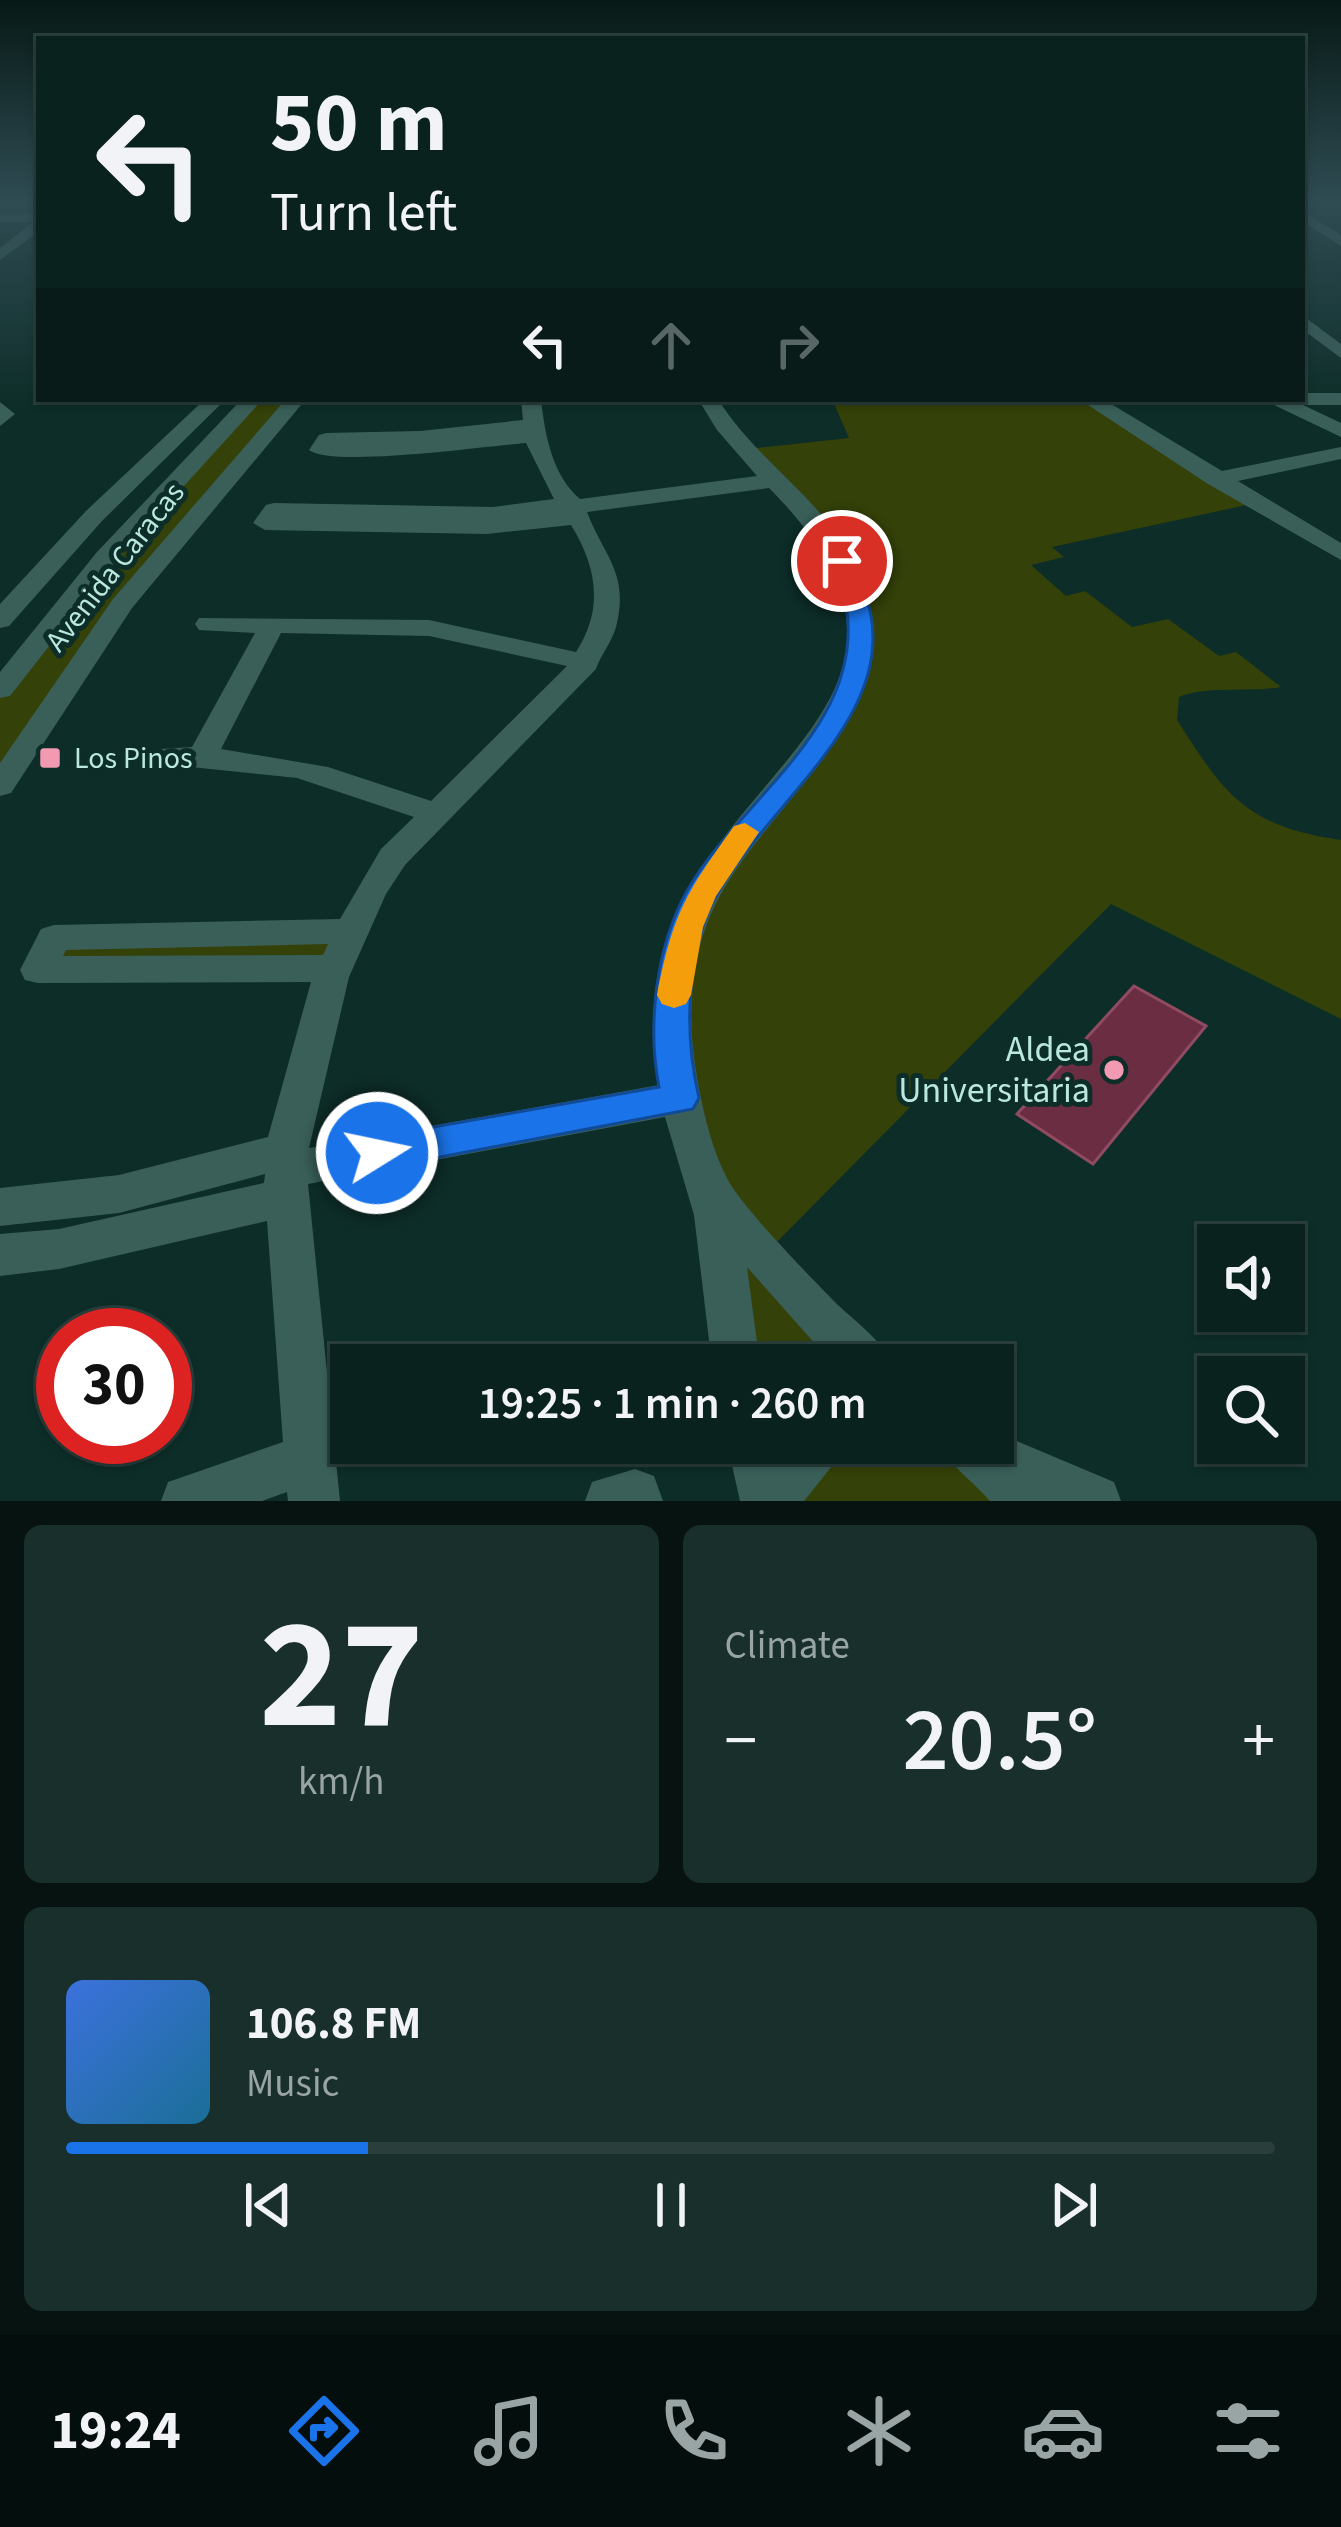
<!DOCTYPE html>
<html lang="en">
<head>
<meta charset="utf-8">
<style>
	body { margin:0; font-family:"Source Sans 3",sans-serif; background:#182f2b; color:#f1f3f6; height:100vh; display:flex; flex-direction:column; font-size:45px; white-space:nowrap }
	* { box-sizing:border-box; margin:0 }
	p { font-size:39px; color:#99a4a4 }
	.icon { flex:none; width:66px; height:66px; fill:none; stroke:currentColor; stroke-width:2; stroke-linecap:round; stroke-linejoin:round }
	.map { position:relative; height:1501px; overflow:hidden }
	.side { display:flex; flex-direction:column; gap:24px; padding:24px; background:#061310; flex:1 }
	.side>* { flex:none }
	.banner { position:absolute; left:36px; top:36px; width:1269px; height:366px; border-radius:0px; box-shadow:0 3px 9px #0004,0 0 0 3px #2a3f3c; background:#0a221e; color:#f1f3f6; overflow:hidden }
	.buttons { position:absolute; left:1197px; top:1224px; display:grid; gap:24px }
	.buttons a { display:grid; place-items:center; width:108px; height:108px; border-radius:0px; background:#0a221e; box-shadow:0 3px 9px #0004,0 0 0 3px #2a3f3c; font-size:60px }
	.speed { position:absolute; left:36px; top:1308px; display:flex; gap:24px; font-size:60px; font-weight:700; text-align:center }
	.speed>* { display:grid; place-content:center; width:156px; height:156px; border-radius:50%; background:#0a221e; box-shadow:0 3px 9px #0004,0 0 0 3px #2a3f3c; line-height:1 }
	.speed .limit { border:18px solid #d22; background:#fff; color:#111 }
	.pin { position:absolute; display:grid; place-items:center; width:102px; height:102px; color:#fff; margin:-51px; border:6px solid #fff; border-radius:50%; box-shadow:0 3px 12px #0007 }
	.me { position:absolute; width:132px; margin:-66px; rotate:80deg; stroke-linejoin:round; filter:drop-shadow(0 0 9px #0008) }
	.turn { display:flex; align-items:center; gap:42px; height:252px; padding:0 36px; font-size:54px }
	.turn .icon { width:156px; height:156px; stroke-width:2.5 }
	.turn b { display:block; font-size:84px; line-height:102px }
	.lanes { display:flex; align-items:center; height:114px; padding:0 36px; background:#0003; justify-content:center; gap:60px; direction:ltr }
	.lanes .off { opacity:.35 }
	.big { font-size:90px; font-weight:600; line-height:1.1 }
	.side .card { flex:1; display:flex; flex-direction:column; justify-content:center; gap:18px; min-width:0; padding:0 42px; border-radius:18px; background:#182f2b }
	.side .dial { align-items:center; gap:0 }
	.dial b { font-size:156px; line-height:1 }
	.song { display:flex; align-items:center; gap:36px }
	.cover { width:144px; height:144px; border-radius:18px; background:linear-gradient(135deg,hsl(220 70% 55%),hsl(200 70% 35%)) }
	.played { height:12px; border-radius:6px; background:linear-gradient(90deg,#1a73e8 25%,#2a3f3c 25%) }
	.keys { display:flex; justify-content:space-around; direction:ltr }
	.heat { display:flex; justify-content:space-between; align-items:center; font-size:66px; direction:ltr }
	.side .tiles { flex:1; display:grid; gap:24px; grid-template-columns:1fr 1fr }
	.card:last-child { grid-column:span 2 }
	.trip { position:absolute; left:330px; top:1344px; width:684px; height:120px; border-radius:0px; background:#0a221e; box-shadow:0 3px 9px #0004,0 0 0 3px #2a3f3c; font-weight:600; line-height:120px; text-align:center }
	.menu { display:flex; height:192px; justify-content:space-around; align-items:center; background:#040e0c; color:#99a4a4 }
	.menu .icon { width:84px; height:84px }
	.menu .current { color:#1a73e8 }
	.menu b { font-size:54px; color:#f1f3f6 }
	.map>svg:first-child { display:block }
	.green { fill:#344108 }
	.building { fill:#6a2d41; stroke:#904b60; stroke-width:3 }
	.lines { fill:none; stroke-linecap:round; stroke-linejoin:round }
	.minor { fill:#3a5f59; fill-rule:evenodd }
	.route { fill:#1a73e8; stroke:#114b97; stroke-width:3 }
	.slow { fill:#f59e0b }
	.poi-dot { fill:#f19ab2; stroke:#0d2d28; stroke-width:4.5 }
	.labels { text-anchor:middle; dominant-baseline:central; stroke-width:10; stroke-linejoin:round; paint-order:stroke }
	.street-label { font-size:30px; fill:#bae7de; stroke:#0d2d28 }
	.poi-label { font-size:30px; fill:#bae7de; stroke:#0d2d28; text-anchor:start }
	.near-poi-label { font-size:36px; fill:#bae7de; stroke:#0d2d28; text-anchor:end }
</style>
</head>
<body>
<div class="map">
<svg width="1341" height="1501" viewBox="0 0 1341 1501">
	<rect width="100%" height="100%" fill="#0d2d28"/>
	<path class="green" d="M253,399H296L160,557L0,786V690Z
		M832,399H1089L1256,503L1052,547L1064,557L1031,565L1066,596L1085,591L1132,627L1168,619L1219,656L1236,652L1281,687C1249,693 1209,685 1179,697L1177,720C1226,797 1247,826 1341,840V1019L1111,904L764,1255L868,1365H736L674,1021L687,927L844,702L851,582L747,449L849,438Z
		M350,933L336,966L38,970L54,938Z
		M752,1443H965L1095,1501H766Z"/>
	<path class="building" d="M1134,986L1206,1026L1093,1164L1017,1114Z"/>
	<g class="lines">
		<path class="minor" d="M1302,211L1341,235V246L1302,221Z
			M0,214H39V231L0,260V248L33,222H0Z
			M1302,315L1341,344V358L1302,329Z
			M1302,393H1341V405H1303L1341,423V437L1274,405H1148L1138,399H1302Z
			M205,399H226L102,521L9,626L0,628V604L86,511Z
			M242,399H263L115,562L10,696L0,698V672L97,552Z
			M286,399H306L132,608L11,793L0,796V763L113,599Z
			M521,399H541C545,435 552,475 580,499L757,476L717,430L698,399H718C758,464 829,502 860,574C918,710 766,800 714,907C689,960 687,1021 697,1077C703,1112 712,1151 729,1182C746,1211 812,1279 838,1305C858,1324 881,1339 892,1365H834L747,1267L760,1365H712L694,1215L665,1117L308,1184L340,1501H288L287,1492L262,1501H161L168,1482L283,1442L267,1221L59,1269L0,1276V1234L59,1229L264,1183L265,1174L119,1213L0,1226V1188L119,1175L268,1137L311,982L38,983L25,980L20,970L41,929L54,925L340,919L381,849L414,817L297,778L143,762L139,756L143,750L192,747L255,633L199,630L195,624L199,618L429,620L576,652C604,609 597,567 571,525L487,534L265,530L253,523L266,505L274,503L493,507L554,499L526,443C488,446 332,468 309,450L319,435L326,433L420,431L523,420ZM769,488C956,676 760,747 680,906C652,962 648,1025 659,1085L309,1148L349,977L386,894L405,865L596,669C600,656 612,642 616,627C630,573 603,555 587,512ZM281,633L429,636L567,666L431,801L328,767L221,749ZM328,944L323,955L63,956L66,950Z
			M1079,399H1103L1222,471L1341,447V459L1238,481L1341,543V560L1208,484Z
			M0,402L15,414L0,426Z
			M993,1431L1114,1482L1121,1501H990C973,1481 949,1466 940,1443H993Z
			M727,1443H777L779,1448L783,1443H843L836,1461L804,1501H740Z
			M635,1469L654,1476L663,1501H585L592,1482Z"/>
	</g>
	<linearGradient id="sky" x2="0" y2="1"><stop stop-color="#071916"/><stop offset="0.49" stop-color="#2f4c53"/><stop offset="1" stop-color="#2f4c53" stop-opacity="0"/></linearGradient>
	<rect width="1341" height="410" fill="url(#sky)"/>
	<path class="route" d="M842,555C857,560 859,577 864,591C915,721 738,818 703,926C686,980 686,1043 699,1098L693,1109L377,1169L363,1165L358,1153L363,1142L377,1137L659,1087C647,1025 656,947 687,891C739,799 867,726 846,604C844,590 836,575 831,561Z"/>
	<path class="slow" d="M745,823L759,832L716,896L703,927L691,995L686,1004L674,1008L662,1004L657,995C673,913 686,893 734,826Z"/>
	<g class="poi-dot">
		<rect x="38" y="746" width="24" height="24" rx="6"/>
		<circle cx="1114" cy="1070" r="12"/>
	</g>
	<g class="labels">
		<g class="street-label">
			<text transform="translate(115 567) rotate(-52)">Avenida Caracas</text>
		</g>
		<g class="poi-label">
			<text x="74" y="758">Los Pinos</text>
		</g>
		<g class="near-poi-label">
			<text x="1090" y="1049">Aldea<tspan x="1090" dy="41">Universitaria</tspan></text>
		</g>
	</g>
</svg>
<div class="buttons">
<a><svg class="icon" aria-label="sound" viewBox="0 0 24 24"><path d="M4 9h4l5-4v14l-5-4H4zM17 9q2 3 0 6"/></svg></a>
<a><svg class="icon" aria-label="search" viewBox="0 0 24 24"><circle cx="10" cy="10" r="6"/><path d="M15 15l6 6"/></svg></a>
</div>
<div class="speed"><div class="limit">30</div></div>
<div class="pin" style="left:842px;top:561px;background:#d93025"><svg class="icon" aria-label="arrive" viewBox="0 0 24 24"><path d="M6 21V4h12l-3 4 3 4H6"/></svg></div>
<svg class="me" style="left:377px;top:1153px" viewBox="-20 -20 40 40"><circle r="17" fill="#1a73e8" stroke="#fff" stroke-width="3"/><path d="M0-11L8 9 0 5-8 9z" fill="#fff"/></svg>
<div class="trip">19:25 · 1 min · 260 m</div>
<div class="banner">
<div class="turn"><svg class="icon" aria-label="left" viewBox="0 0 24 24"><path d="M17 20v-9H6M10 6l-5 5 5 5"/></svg><div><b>50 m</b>Turn left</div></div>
<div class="lanes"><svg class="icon" aria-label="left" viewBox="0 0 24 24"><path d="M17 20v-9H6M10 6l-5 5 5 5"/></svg><svg class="icon off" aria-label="ahead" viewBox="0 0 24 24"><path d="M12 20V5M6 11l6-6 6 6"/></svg><svg class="icon off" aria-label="right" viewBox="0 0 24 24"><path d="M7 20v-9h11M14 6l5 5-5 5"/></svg></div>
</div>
</div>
<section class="side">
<div class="tiles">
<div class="card dial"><b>27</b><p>km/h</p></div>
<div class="card"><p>Climate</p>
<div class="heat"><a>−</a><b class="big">20.5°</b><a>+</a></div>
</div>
<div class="card">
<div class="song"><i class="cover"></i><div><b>106.8 FM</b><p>Music</p></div></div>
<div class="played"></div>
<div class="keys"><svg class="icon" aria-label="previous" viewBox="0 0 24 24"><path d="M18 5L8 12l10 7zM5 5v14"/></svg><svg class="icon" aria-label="pause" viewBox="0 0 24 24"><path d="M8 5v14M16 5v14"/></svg><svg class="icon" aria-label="next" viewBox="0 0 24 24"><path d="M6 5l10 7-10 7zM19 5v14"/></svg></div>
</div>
</div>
</section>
<nav class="menu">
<b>19:24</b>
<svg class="icon current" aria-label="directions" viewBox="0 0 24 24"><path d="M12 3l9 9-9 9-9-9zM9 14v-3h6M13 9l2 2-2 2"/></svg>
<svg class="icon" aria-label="music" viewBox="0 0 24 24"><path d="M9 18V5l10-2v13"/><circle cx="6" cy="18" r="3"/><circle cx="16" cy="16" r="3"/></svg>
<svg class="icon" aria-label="phone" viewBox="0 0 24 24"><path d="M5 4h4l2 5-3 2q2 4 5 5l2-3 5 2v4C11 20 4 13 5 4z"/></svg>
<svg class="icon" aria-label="climate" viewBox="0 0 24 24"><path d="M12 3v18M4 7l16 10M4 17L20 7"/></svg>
<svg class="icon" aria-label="car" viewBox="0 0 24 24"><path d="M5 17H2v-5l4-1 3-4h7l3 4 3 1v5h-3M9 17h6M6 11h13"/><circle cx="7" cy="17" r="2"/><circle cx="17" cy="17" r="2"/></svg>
<svg class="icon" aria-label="filters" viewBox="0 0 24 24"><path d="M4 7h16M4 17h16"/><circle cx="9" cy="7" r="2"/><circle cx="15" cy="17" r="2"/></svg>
</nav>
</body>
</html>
